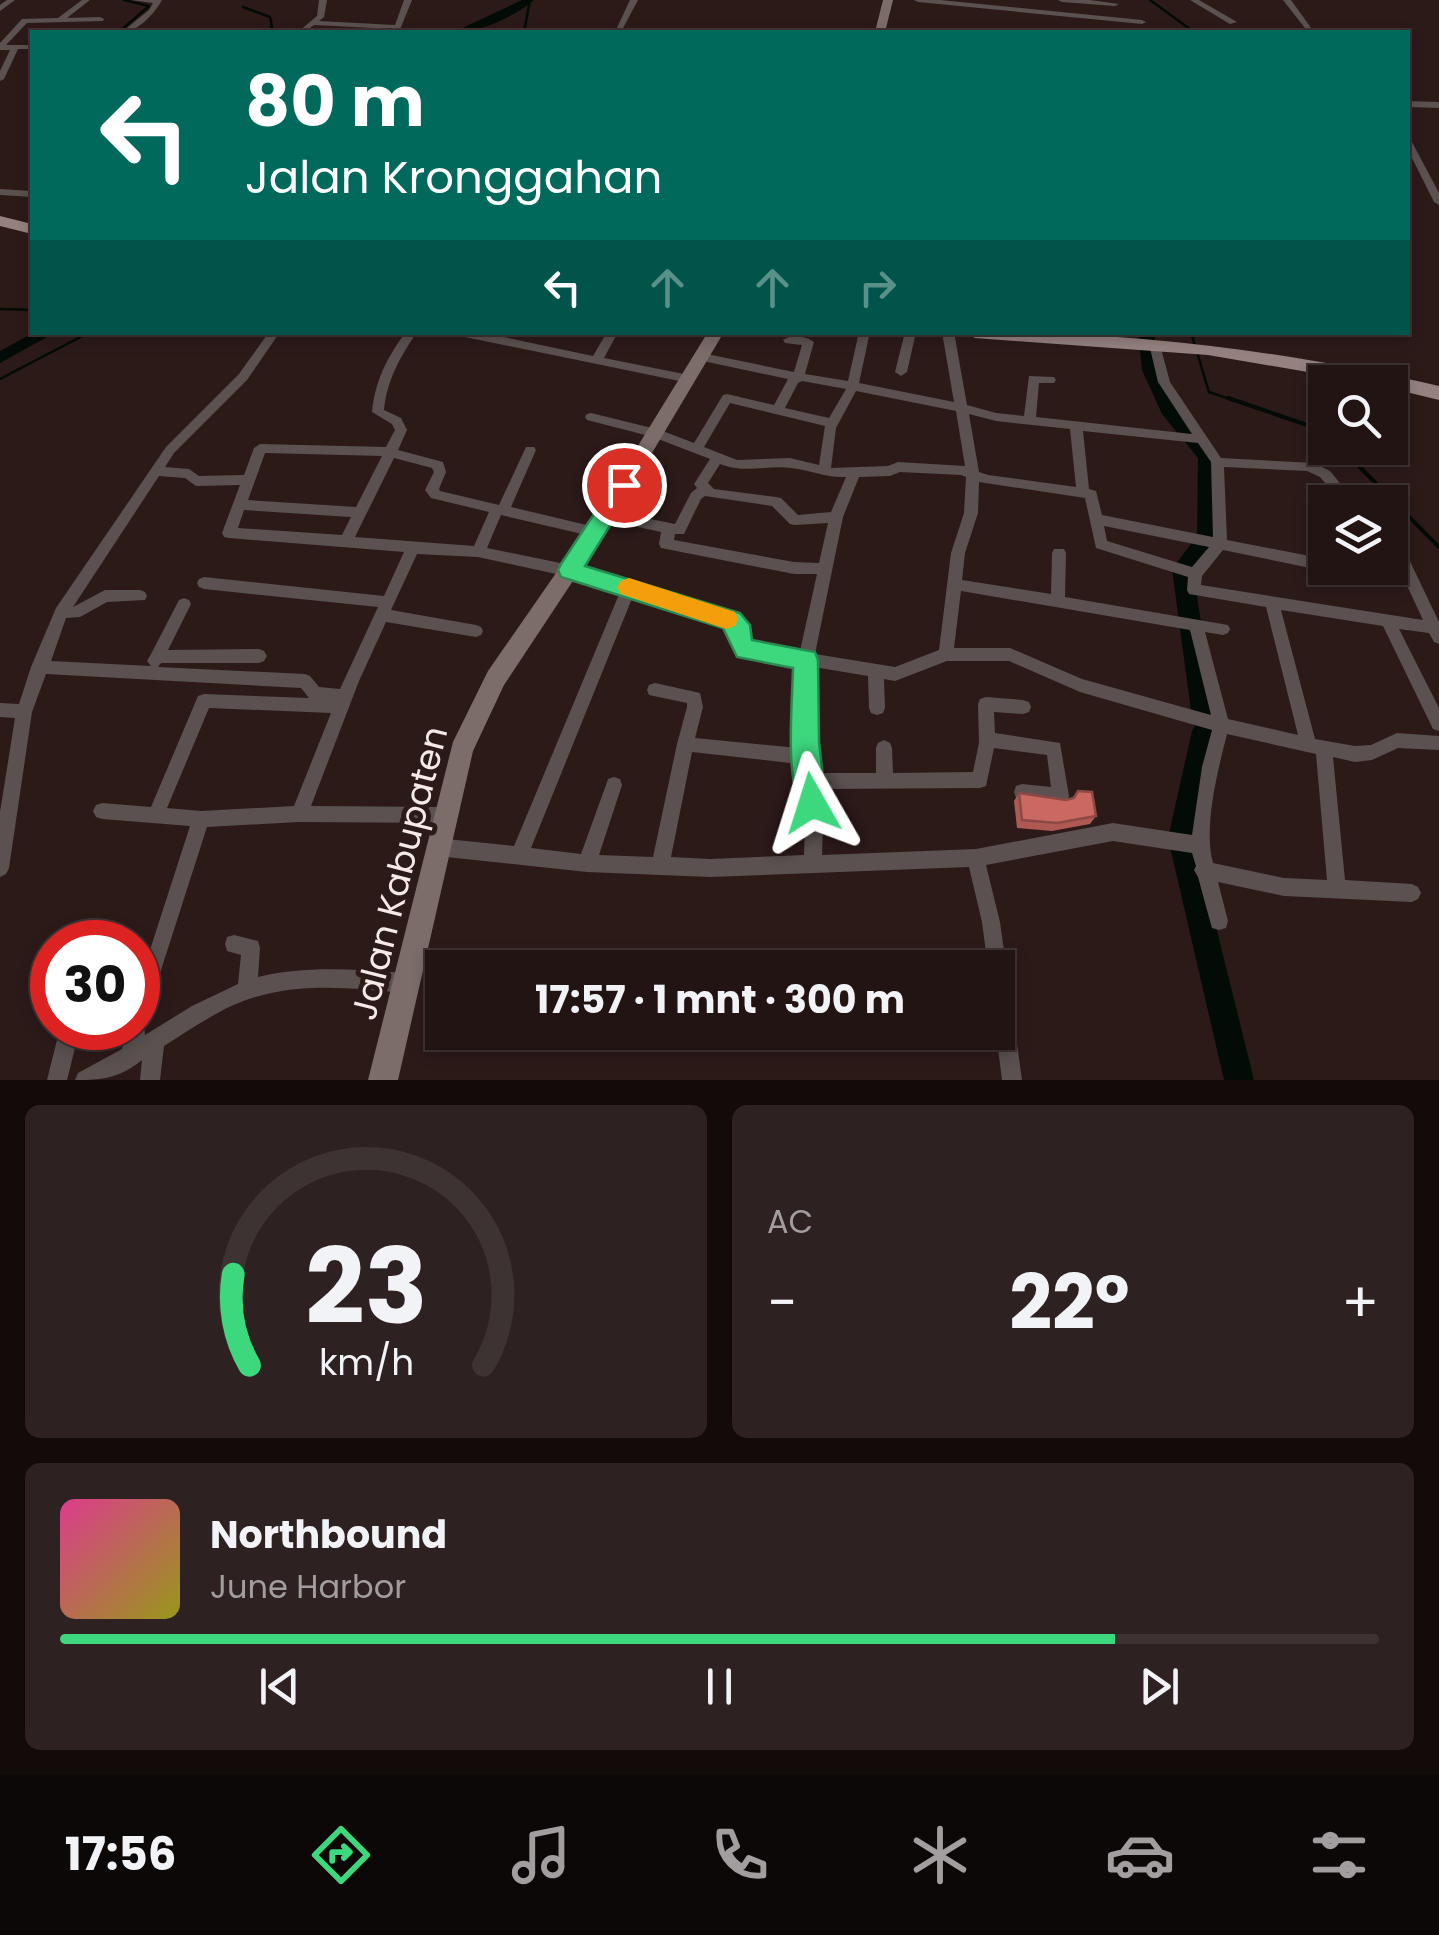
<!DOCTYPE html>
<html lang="id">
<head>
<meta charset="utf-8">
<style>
	body { margin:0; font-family:Poppins,sans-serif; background:#2d2121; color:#f1f3f6; height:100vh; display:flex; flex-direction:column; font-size:38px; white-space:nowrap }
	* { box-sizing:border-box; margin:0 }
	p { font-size:32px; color:#a29ea0 }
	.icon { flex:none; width:55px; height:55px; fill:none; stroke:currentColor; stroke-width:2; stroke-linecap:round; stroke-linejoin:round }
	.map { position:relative; height:1080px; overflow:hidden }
	.panel { display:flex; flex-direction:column; gap:25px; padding:25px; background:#120b0a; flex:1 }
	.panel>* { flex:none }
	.hud { position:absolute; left:30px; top:30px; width:1380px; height:305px; border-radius:0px; box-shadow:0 5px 15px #0003,0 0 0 2px #3e3333; background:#00695c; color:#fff; overflow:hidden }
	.buttons { position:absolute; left:1308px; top:365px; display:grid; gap:20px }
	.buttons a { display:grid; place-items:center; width:100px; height:100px; border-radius:0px; background:#211413; box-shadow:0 5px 15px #0003,0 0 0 2px #3e3333; font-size:50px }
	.speed { position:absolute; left:30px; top:920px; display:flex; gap:20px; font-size:50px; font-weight:700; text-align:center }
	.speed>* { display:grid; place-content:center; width:130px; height:130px; border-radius:50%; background:#211413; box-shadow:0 5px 15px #0003,0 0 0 2px #3e3333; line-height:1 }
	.speed .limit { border:15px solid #d22; background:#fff; color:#111 }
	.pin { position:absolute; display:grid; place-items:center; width:85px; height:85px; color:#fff; margin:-42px; border:5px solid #fff; border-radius:50%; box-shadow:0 2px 10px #0007 }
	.me { position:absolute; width:110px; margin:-55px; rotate:354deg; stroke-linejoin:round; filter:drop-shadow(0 0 8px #0008) }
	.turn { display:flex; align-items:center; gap:35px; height:210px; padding:0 50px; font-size:45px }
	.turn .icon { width:130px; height:130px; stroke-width:2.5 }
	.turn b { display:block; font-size:70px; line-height:85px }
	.lanes { display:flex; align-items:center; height:95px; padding:0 50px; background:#0003; justify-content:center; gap:50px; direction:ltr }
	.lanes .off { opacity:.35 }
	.big { font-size:75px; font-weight:700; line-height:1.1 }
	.panel .card { flex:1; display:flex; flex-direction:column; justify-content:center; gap:15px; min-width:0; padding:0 35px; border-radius:15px; background:#2d2121 }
	.panel .dial { align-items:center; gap:0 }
	.dial svg { height:260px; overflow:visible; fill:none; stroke:#3e3333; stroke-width:7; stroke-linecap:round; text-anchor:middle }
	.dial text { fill:#f1f3f6; stroke:none }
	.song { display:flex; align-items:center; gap:30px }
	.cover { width:120px; height:120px; border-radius:15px; background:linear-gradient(135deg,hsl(330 70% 55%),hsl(60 70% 35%)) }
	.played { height:10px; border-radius:5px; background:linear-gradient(90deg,#3dd77e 80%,#3e3333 80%) }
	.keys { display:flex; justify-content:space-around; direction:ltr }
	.heat { display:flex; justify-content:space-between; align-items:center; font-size:55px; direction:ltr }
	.panel .tiles { flex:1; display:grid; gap:25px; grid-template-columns:1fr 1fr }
	.card:last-child { grid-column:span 2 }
	.trip { position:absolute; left:425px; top:950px; width:590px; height:100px; border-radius:0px; background:#211413; box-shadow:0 5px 15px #0003,0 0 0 2px #3e3333; font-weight:700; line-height:100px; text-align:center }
	.tabs { display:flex; height:160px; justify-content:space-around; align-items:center; background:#0d0808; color:#a29ea0 }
	.tabs .icon { width:70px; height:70px }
	.tabs .selected { color:#3dd77e }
	.tabs b { font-size:45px; color:#f1f3f6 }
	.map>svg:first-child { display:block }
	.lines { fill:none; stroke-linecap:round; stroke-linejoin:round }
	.stream-far1 { stroke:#020b05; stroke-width:2.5 }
	.stream { stroke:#020b05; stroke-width:4 }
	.river { fill:#020b05; fill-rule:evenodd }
	.minor { fill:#5a5150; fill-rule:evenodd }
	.secondary { fill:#7c6d6b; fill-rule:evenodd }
	.primary { fill:#958280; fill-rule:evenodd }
	.wall { fill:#ae5954 }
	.building { fill:#ca6862; stroke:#8d4945; stroke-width:2.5 }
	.route { fill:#3dd77e; stroke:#288c52; stroke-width:2.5 }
	.slow { fill:#f59e0b }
	.labels { text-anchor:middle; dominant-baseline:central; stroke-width:10; stroke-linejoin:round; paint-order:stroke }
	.street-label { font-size:35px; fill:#f6eae8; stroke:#2c1a19 }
</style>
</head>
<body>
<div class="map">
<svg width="1439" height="1080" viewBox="0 0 1439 1080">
	<rect width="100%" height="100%" fill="#2c1a19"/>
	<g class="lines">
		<path class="stream-far1" d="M1150,0L1194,32
			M243,7L270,17L272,27L265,32
			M119,32L149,6L124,0
			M524,32L530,0
			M0,309L32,310
			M1191,332L1209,392L1236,401
			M0,379L90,332"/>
		<path class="stream" d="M1228,398L1325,431
			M1341,448L1439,547"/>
		<path class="river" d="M522,0H534C514,17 479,33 454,32Z
			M35,332H56L0,363V351Z
			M1138,332H1154L1158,370L1178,411L1216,457L1217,538L1193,571L1215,711L1211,718L1205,721L1212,723L1216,731L1194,838L1254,1080H1224L1168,838L1192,731L1196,723L1202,721L1195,718L1191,711L1172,569L1197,536L1198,458L1162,414L1142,370Z"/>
		<path class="minor" d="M7,0H15L0,11V5Z
			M82,0H90L67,18L100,17L104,19L103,21L27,23L6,45H32V49H18L4,79L0,81V71L10,50H0V43L22,19L58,18Z
			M131,0H162C154,14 138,32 122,32L149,10L153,3Z
			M319,0H327L324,17L319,21L395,25L404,0H412L399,32H393V29L314,25L305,32H298L317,16Z
			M630,0H638L621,32H615Z
			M914,0H940L1142,20L1146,22L1142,24L918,2Z
			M1058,0H1090L1119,4L1115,6L1062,2Z
			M1190,0H1199L1237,22L1230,24Z
			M1283,0H1291L1314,32H1308Z
			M1408,101L1439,102V108L1408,107Z
			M1408,139L1412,142L1439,193V205L1434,202L1408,150Z
			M0,189L32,191V197L0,195Z
			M269,332H280L247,380L174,453L165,467L189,469L199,476L244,475L254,448L260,444L386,447L395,430L392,424L372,412C375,381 387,357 406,332H417C400,357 387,380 384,410L401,418L407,430L398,450L443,462L446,472L439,489L440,491L499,505L526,447H534L536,450L511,507L595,527L600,528L602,532L600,536L595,537L501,515L487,548L570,565L626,582L629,581L635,585L731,614L743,621L750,643L800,651L817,574H794L666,549L661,548L659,544L661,532L601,519L599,515L606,510L675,524L691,493L697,488L694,484L710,459L653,437L587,420L585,417L587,414L591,413L660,430L694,443L723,395L727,394L774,405L788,379L698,360V354L702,353L794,372L802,345L785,343L783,340C790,334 807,336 814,342L805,374L848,381L859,332H870L859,383L954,402L942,332H954L967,405L996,413L1024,416L1029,376L1054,377L1056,380L1054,383H1039L1036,417L1192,434L1158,382L1149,344L1151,341H1159L1170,382L1221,458L1314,463L1330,471L1355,502H1341L1320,477L1307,471L1224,467L1227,540L1325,559V568H1331L1325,571L1223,550L1202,576L1201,585L1423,620L1404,579L1356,574L1351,572L1349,568L1399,567L1390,549V529L1395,530L1439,622V644L1434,642L1429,633L1399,629L1439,708V731L1433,729L1383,626L1281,610L1315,739L1355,746L1371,745L1397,733L1439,736V750L1398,748L1372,760L1355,762L1333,757L1345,880L1412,884L1418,887L1421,893L1418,899L1412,902L1284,896L1218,882L1228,921L1226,928L1219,930L1212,928L1210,921L1198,877L1194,870L1196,866L1192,853L1113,841L986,865L1000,922L1022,1080H1002L996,1032H998V968H988L982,922L969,867L710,877L587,872L437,856L431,853L428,847L431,841L437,838L514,846L620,592L570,577L478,557L417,554L391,610L476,625L481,627L483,631L481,635L476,637L386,622L359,681L311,806L445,807L451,809L454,815L451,821L445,823L299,822L207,827L144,1023L145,1035L192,1006L238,984L241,955L227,951L225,944L227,937L234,935L258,941L260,948L258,977C307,965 356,970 406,973L413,976L416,983L413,990L406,993C358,989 307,982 259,996C225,1005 194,1027 164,1046L160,1080H140L142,1060C120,1078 103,1080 75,1080L78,1073L122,1049L126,1028H138V987L190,826L102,819L96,817L93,811L96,805L102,803L151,807L198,696L204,694L309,698L301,688L46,674L32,712L9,868L6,874L0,877V812L15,718L0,717V703L19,704L31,667L56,608L166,447L239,374ZM802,381L846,389L829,418L785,408L798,383ZM856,391L956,411L965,466L898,462L888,466L831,468L836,428ZM730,403L825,426L819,465L790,458L737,460L704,447ZM969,414L996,421L1070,429L1076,487L988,475L979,472ZM1083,431L1198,443L1211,462L1213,537L1102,515L1096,491L1089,489ZM265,453L382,456L356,507L248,500ZM394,458L432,468L434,472L425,490L431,498L489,512L474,546L355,537ZM720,464C745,474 766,465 791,468C811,470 826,478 846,477L831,512L798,515L781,498L776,497L714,489L708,483ZM900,472L961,475L966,477L964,513L951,553L939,650L895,667L815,654L843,517L859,477L890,476ZM159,476L185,478L196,486L240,485L222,533L224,537L229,538L404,552L384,596L204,577L199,579L197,583L199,587L204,589L378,607L340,689L319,687L310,676L305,674L158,667L161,663H259L264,661L267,656L264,651L259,649L168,650L191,604L189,600L184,598L179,600L150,656L147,661L151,666L51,661L66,618L80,617L107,602L145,600L147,596L145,592L140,590H105L73,607ZM979,482L1085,498L1096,548L1188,577L1187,590L1189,594L1266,607L1298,735L1228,719L1205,632L1223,635L1228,633L1230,629L1228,625L1065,597L1066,553L1064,549H1054L1052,553L1051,594L962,580L965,553L978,513ZM705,496L772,506L790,524L795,525L828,523L819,563L794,562L674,540L675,534H684L701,499ZM244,510L351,517L342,535L238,528ZM1104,526L1209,547L1192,567L1107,541ZM961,591L1190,630L1211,715L1082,679L1010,648H954ZM633,596L726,625L731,628L733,644L741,654L798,664V748L695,738L703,707L700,693L655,683L649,685L647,690L649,695L687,703V707L677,744L653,857L599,855L622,785L620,779L614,777L608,779L606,785L581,854L531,848ZM947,661H1009L1080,692L1212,730L1202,767L1192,835L1113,823L976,849L822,855L823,826L818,789L980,788L986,786L994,748L1047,755L1051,787L1022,784L1016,786L1014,792L1016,798L1061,804L1067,802L1069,796L1060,743L995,733L994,712L1023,714L1029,712L1031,707L1029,702L1023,700L986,697L980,699L978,704L979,743L973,772L893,773L892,748L890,743L884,740L878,743L876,748V773H817L813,742L814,667L868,676L869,708L871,713L877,715L883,713L885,708L884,679L895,681ZM209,708L331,713L294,806L201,811L167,808ZM1227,734L1316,754L1327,880L1284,878L1213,863C1203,827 1218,770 1227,734ZM692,752L799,764L805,826L804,855L710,859L671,857Z
			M455,332H480L593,356L607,332H618L604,358L689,375L695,379L689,383L460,336Z
			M905,332H916L907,372L901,376L895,372Z
			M60,1028H80L67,1080H47Z"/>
		<path class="secondary" d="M883,0H893L885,32H875Z
			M708,332H724L602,537L504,685L473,751L398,1080H368L453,742L488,671L588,527Z"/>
		<path class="primary" d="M0,216L32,224V234L0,226Z
			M966,332C1133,332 1276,349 1439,386V400L1390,388V382H1366L1208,355L975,338Z"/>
	</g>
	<path class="wall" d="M1078,791L1096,816L1090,824L1052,831L1017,828L1014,801L1019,793L1066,800L1072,798Z"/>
	<path class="building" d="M1078,791L1092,792L1096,816L1057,823L1022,820L1019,793L1066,800L1074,798Z"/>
	<path class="route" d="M624,477L635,485L585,566L740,613L750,625L752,640L815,652L818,660L819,742L826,803L822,813L812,817L802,813C785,774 792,710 793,668L737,657L723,628L561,577L558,570L561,564L617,479Z"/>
	<path class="slow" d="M629,578L735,612L738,619L735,626L726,629L621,594L617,587L621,581Z"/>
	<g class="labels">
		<g class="street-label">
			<text transform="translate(399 873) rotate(-76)">Jalan Kabupaten</text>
		</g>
	</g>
</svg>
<div class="buttons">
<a><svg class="icon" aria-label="search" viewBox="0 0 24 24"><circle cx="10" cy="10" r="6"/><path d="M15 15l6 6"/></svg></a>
<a><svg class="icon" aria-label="layers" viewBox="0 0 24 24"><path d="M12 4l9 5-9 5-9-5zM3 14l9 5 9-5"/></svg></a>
</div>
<div class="speed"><div class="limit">30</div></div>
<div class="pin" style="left:624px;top:485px;background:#d93025"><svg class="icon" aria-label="arrive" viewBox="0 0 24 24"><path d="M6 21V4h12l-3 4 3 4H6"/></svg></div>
<svg class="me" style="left:812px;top:803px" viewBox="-20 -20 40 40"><path d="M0-17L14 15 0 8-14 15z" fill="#3dd77e" stroke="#fff" stroke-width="4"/></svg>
<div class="trip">17:57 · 1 mnt · 300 m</div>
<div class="hud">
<div class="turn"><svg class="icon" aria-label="left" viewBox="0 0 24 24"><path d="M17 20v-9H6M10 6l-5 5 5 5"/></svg><div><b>80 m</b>Jalan Kronggahan</div></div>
<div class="lanes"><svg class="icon" aria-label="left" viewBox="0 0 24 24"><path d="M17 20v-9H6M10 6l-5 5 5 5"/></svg><svg class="icon off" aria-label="ahead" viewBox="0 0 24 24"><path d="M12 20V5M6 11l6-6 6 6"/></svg><svg class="icon off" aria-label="ahead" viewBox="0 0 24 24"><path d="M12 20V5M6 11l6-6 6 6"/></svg><svg class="icon off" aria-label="right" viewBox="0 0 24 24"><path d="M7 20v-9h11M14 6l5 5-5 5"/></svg></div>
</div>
</div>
<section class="panel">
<div class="tiles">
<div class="card dial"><svg viewBox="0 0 100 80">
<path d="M14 69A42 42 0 1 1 86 69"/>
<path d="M14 69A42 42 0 0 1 9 41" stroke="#3dd77e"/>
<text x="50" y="56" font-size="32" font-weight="700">23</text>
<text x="50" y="72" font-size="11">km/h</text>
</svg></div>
<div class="card"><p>AC</p>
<div class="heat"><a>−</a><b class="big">22°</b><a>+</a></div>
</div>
<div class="card">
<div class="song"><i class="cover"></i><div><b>Northbound</b><p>June Harbor</p></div></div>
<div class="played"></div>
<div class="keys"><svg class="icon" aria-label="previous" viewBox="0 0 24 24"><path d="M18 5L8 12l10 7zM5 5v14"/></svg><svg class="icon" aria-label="pause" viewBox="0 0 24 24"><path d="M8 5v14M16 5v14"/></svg><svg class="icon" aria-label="next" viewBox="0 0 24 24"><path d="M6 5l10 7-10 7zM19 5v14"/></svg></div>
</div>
</div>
</section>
<nav class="tabs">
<b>17:56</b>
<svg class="icon selected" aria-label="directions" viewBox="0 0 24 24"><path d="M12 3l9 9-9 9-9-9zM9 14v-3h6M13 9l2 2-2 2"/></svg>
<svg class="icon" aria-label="music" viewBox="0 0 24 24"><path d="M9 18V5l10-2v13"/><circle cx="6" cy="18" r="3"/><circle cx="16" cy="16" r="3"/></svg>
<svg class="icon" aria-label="phone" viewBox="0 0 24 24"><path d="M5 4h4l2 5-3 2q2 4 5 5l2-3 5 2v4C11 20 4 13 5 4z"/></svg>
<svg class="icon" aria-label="climate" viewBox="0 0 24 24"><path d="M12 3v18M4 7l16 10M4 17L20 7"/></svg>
<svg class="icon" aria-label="car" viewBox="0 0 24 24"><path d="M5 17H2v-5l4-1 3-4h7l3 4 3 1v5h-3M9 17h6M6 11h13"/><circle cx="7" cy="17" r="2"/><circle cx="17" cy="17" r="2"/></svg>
<svg class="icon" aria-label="filters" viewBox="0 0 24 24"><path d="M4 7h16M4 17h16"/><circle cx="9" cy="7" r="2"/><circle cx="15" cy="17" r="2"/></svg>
</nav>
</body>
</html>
